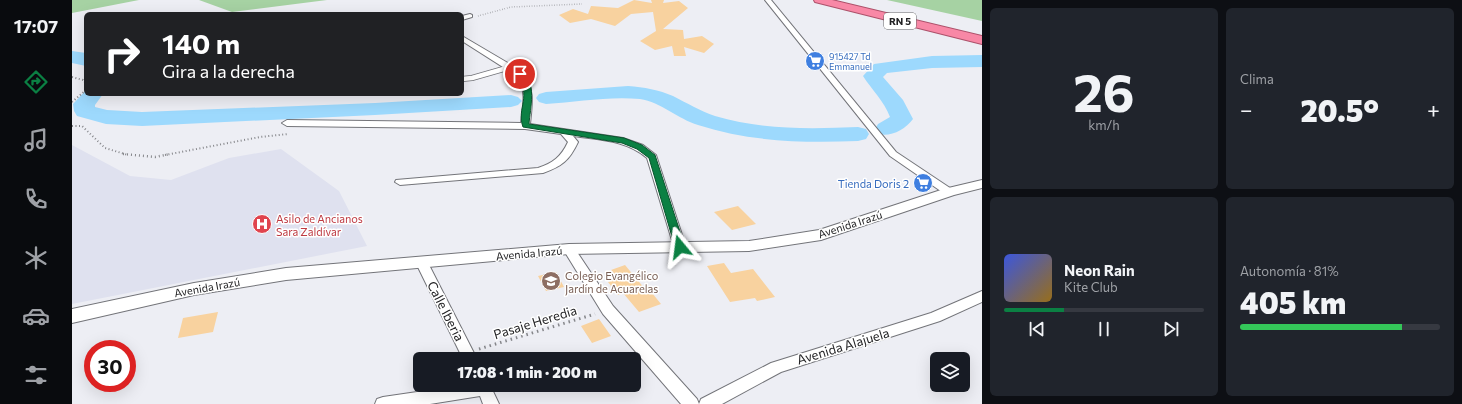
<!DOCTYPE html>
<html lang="es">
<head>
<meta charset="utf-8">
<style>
	body { margin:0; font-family:Commissioner,sans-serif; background:#20242c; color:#f1f3f6; height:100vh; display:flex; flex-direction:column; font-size:15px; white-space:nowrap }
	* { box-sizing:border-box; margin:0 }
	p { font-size:13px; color:#9ea1a6 }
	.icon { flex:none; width:22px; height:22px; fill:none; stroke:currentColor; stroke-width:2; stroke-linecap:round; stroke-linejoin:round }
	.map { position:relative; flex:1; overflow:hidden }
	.drawer { display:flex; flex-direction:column; gap:8px; padding:8px; background:#0d0f14; width:480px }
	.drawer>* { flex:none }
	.hud { position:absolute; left:12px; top:12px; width:380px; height:84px; border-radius:6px; box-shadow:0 4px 16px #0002; background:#202124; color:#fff; overflow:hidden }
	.tools { position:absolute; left:858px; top:352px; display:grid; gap:8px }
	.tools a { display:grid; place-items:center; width:40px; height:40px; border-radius:6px; background:#171b24; box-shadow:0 4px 16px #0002; font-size:20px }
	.speed { position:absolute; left:12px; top:340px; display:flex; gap:8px; font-size:20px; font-weight:700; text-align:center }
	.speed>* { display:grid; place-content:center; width:52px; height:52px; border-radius:50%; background:#171b24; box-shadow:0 4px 16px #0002; line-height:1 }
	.speed .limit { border:6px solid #d22; background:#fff; color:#111 }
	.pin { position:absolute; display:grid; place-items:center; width:34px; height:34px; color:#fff; margin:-17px; border:2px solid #fff; border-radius:50%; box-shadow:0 1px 4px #0007 }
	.me { position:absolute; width:44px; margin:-22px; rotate:344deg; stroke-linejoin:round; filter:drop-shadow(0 0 3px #0008) }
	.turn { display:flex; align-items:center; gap:14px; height:84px; padding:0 12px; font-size:18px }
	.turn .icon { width:52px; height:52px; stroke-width:2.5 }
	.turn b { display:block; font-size:28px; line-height:34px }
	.big { font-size:30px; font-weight:800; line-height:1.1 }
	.drawer .tile { flex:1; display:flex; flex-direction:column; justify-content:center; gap:6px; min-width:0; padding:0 14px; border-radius:6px; background:#20242c }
	.drawer .dial { align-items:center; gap:0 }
	.dial b { font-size:52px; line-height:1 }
	.song { display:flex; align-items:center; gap:12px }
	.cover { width:48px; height:48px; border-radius:6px; background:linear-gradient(135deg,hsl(230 70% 55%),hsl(40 70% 35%)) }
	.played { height:4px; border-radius:2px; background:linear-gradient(90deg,#0b8043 30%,#363941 30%) }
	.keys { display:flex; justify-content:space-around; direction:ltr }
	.heat { display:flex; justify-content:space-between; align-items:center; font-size:22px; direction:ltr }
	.charge { height:6px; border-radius:3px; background:linear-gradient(90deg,#34c759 81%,#363941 0) }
	.drawer .tiles { flex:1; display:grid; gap:8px; grid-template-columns:repeat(2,1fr) }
	.trip { position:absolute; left:341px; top:352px; width:228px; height:40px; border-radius:6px; background:#171b24; box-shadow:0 4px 16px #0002; font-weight:800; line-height:40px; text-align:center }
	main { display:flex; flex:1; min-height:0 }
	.tab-bar { display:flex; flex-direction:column; width:72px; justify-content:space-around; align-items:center; background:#090b0e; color:#9ea1a6 }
	.tab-bar .icon { width:28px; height:28px }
	.tab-bar .active { color:#0b8043 }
	.tab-bar b { font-size:18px; color:#f1f3f6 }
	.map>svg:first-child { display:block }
	.built { fill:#dfe1ef }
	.green { fill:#a6d2a3 }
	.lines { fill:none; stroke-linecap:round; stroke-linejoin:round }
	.river { fill:#9dd9fd; fill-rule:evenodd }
	.building { fill:#f8d29f }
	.service-far1-casing { stroke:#737479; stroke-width:5 }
	.service-casing { stroke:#737479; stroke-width:6 }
	.minor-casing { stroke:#737479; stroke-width:2 }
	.tertiary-casing { stroke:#737479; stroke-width:2 }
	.trunk-casing { stroke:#ac516a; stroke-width:2 }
	.path-far3 { stroke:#86878b; stroke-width:1.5; stroke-dasharray:0.5 2; stroke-linecap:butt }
	.path-far2 { stroke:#86878b; stroke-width:2; stroke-dasharray:1 2.5; stroke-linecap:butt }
	.path-far1 { stroke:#86878b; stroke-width:2.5; stroke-dasharray:1 3; stroke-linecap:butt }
	.path { stroke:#86878b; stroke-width:3; stroke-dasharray:1.5 4; stroke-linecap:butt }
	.service-far1 { stroke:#fff; stroke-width:3.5 }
	.service { stroke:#fff; stroke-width:4.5 }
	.minor { fill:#fff; fill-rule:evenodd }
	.tertiary { fill:#fff; fill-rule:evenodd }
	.trunk { fill:#f888a6; fill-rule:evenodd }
	.route { fill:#0b8043; stroke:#07532c }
	.labels { text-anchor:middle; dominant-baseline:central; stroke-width:3; stroke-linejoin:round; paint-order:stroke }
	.far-shop-label { font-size:9px; fill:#366cbe; stroke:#fff; text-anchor:start }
	.shield { fill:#fff; stroke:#646466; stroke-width:1 }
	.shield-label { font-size:10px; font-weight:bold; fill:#222224 }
	.shop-label { font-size:11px; fill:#366cbe; stroke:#fff; text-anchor:end }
	.health-label { font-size:11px; fill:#be3a42; stroke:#fff; text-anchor:start }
	.street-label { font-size:11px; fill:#222224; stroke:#fff }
	.education-label { font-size:11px; fill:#785e54; stroke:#fff; text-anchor:start }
	.near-street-label { font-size:13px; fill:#222224; stroke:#fff }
</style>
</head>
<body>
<main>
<nav class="tab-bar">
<b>17:07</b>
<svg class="icon active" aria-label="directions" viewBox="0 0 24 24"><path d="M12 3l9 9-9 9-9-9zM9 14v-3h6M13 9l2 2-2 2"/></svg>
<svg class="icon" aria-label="music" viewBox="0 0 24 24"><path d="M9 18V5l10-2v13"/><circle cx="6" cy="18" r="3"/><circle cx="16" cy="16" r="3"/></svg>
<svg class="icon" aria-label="phone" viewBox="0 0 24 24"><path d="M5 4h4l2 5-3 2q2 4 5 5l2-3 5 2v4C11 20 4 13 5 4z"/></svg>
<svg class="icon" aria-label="climate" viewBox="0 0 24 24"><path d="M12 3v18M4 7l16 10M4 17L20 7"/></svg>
<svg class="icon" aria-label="car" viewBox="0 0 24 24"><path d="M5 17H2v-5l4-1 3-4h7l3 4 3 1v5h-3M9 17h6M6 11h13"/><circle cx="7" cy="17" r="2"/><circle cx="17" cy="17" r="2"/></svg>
<svg class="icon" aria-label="filters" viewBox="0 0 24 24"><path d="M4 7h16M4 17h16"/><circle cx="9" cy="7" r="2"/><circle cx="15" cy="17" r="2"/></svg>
</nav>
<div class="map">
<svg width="910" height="404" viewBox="0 0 910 404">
	<rect width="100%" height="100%" fill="#edeef4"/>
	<path class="built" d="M0,145L58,176L99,180L157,158L209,149L267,191L295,246L0,304Z"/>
	<path class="green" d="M0,0H67L0,13Z
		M127,0H255L160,12Z
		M815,0H910V21Z"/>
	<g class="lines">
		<path class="river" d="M0,51L14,53V66L0,63Z
			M910,55V67L860,68L815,73L811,77L831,100L841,119C833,130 819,137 806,134L803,129L806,124L818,117C812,101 800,90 791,76L802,64L860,56Z
			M556,86C572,87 587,90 601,96C615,103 628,111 643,116C690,130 738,129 786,127L794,129L797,134L794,139L786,141C731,143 679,142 626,125C606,119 589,102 568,99C537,96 505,102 474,104L467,102L464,98L467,94L474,92Z
			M14,90V94H31L23,105V107L35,110L70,112L303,103L439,95L446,97L450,101L446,105L439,107L303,115L70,126L34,124L5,116L2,111L1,104Z"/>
	</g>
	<path class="building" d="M562,0L580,3L579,0H592L591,3L607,1L616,8L591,29L611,30L612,39L630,36L642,44L632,53L612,47L614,56H602L600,46L583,50L568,41L584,31L581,12L559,14L543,26L519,19L498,23L487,15L501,9L516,14L519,6L546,8Z
		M666,206L684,224L660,230L642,212Z
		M652,263L659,273L681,269L703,297L685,301L683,298L658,302L635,266Z
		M553,265L573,289L576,288L589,304L567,312L551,293L546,295L536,282L546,278L539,270Z
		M484,272L492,287L474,291L466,276Z
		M146,312L141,332L106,338L111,318Z
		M527,319L539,336L520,343L509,326Z"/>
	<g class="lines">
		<defs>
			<path id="service-far1" d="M432,69L437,67"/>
			<path id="service" d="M390,79L400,78L435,68"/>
			<path id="minor" d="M693,0H699L824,152L881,190L882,192L881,194H873L818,156Z
				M398,14L400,15V17L390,20V16Z
				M390,36L451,72C463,89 460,105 458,124L551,138L571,145L584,155L614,247L612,250H604L602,247L575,158C554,140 528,140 501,136L506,142C497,161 490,166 471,173L328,185L323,182L324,180L466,168C481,163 489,157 496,142L489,134L453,129L215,126L210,123L215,120L449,123C451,107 455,90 445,76L390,41Z
				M497,245L501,246L541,306L625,399L627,404H609L531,314L491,249L493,246Z
				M350,259L354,260L356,263L405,359H391L344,263L346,260Z
				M910,291V302L868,321L709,372L650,404H627L629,399L699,363L859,313Z
				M393,385H418L427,404H411L408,396L358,404H303L305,399L311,397Z"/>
			<path id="tertiary" d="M910,180V188L882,195L749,240L677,251L497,254L214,280L122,295L0,323V309L122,283L214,268L497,244L677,241L747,230L872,189Z"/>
			<path id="trunk" d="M742,0H760L910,36V44L743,2Z"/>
		</defs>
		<use href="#service-far1" class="service-far1-casing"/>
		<use href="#service" class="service-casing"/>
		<use href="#minor" class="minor-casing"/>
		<use href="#tertiary" class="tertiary-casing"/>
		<use href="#trunk" class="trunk-casing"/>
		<path class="path-far3" d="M406,16L439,7L510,4"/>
		<path class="path-far2" d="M0,77L11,80L14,84
			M0,102L14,90
			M0,126H10L33,148L56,155
			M93,155L188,137L216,134"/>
		<path class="path-far1" d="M51,154L83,157L98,154"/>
		<path class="path" d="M407,349L523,314"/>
		<use href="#service-far1" class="service-far1"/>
		<use href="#service" class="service"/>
		<use href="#minor" class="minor"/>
		<use href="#tertiary" class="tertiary"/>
		<use href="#trunk" class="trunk"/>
	</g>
	<path class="route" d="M448,72C466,80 458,109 457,124L552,138L570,145L583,155L613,247L612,249H605L603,247L577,158L565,149L550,143L451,127C444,108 461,96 444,74Z"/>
	<defs>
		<symbol id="supermarket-disc" viewBox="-11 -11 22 22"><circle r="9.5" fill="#3f7fe0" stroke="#fff"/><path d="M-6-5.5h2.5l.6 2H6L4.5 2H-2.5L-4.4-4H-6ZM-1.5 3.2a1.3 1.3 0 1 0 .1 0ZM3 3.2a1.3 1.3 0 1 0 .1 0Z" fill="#fff"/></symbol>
		<symbol id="hospital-disc" viewBox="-11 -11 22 22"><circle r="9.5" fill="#e0444e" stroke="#fff"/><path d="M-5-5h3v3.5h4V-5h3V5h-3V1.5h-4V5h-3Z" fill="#fff"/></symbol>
		<symbol id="school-disc" viewBox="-11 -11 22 22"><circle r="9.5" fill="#8d6e63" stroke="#fff"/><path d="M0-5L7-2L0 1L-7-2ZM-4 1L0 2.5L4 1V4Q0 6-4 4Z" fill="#fff"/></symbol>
	</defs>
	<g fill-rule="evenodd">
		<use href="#supermarket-disc" x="732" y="50" width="22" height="22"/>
		<use href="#supermarket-disc" x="840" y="172" width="22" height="22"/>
		<use href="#hospital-disc" x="179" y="213" width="22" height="22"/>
		<use href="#school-disc" x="468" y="270" width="22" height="22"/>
	</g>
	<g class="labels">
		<g class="far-shop-label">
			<text x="757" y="56">915427 Td<tspan x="757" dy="10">Emmanuel</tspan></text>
		</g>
		<rect class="shield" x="812" y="13" width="32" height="16" rx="3"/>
		<g class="shield-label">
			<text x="828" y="21">RN 5</text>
		</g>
		<g class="shop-label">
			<text x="837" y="183">Tienda Doris 2</text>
		</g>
		<g class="health-label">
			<text x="204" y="218">Asilo de Ancianos<tspan x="204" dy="13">Sara Zaldívar</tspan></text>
		</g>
		<g class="street-label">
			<text transform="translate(778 224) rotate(-18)">Avenida Irazú</text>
			<text transform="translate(457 253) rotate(-5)">Avenida Irazú</text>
			<text transform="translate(135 287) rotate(-10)">Avenida Irazú</text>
		</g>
		<g class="education-label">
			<text x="493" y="275">Colegio Evangélico<tspan x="493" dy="13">Jardín de Acuarelas</tspan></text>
		</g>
		<g class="near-street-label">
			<text transform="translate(374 311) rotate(63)">Calle Iberia</text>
			<text transform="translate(463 322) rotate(-17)">Pasaje Heredia</text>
			<text transform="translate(771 346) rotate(-17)">Avenida Alajuela</text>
		</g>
	</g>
</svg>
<div class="tools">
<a><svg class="icon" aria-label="layers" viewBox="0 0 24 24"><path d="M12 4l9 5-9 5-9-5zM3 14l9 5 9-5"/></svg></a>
</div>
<div class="speed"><div class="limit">30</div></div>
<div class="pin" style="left:448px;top:74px;background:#d93025"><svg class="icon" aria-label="arrive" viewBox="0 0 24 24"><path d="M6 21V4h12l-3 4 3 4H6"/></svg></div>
<svg class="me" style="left:608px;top:247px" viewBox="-20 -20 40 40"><path d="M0-17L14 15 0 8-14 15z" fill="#0b8043" stroke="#fff" stroke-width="4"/></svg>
<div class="trip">17:08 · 1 min · 200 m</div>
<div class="hud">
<div class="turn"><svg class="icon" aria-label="right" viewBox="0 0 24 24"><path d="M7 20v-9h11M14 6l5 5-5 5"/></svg><div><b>140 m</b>Gira a la derecha</div></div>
</div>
</div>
<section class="drawer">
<div class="tiles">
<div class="tile dial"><b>26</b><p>km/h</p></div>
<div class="tile"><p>Clima</p>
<div class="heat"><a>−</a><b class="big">20.5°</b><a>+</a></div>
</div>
<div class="tile">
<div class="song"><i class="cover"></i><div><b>Neon Rain</b><p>Kite Club</p></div></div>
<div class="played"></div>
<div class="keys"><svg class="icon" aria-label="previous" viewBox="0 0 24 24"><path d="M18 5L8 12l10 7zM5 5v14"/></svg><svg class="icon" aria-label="pause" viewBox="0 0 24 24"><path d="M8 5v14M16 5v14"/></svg><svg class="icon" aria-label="next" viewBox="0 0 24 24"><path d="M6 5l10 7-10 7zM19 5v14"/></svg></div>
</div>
<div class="tile"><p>Autonomía · 81%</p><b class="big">405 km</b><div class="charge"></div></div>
</div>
</section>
</main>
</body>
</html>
